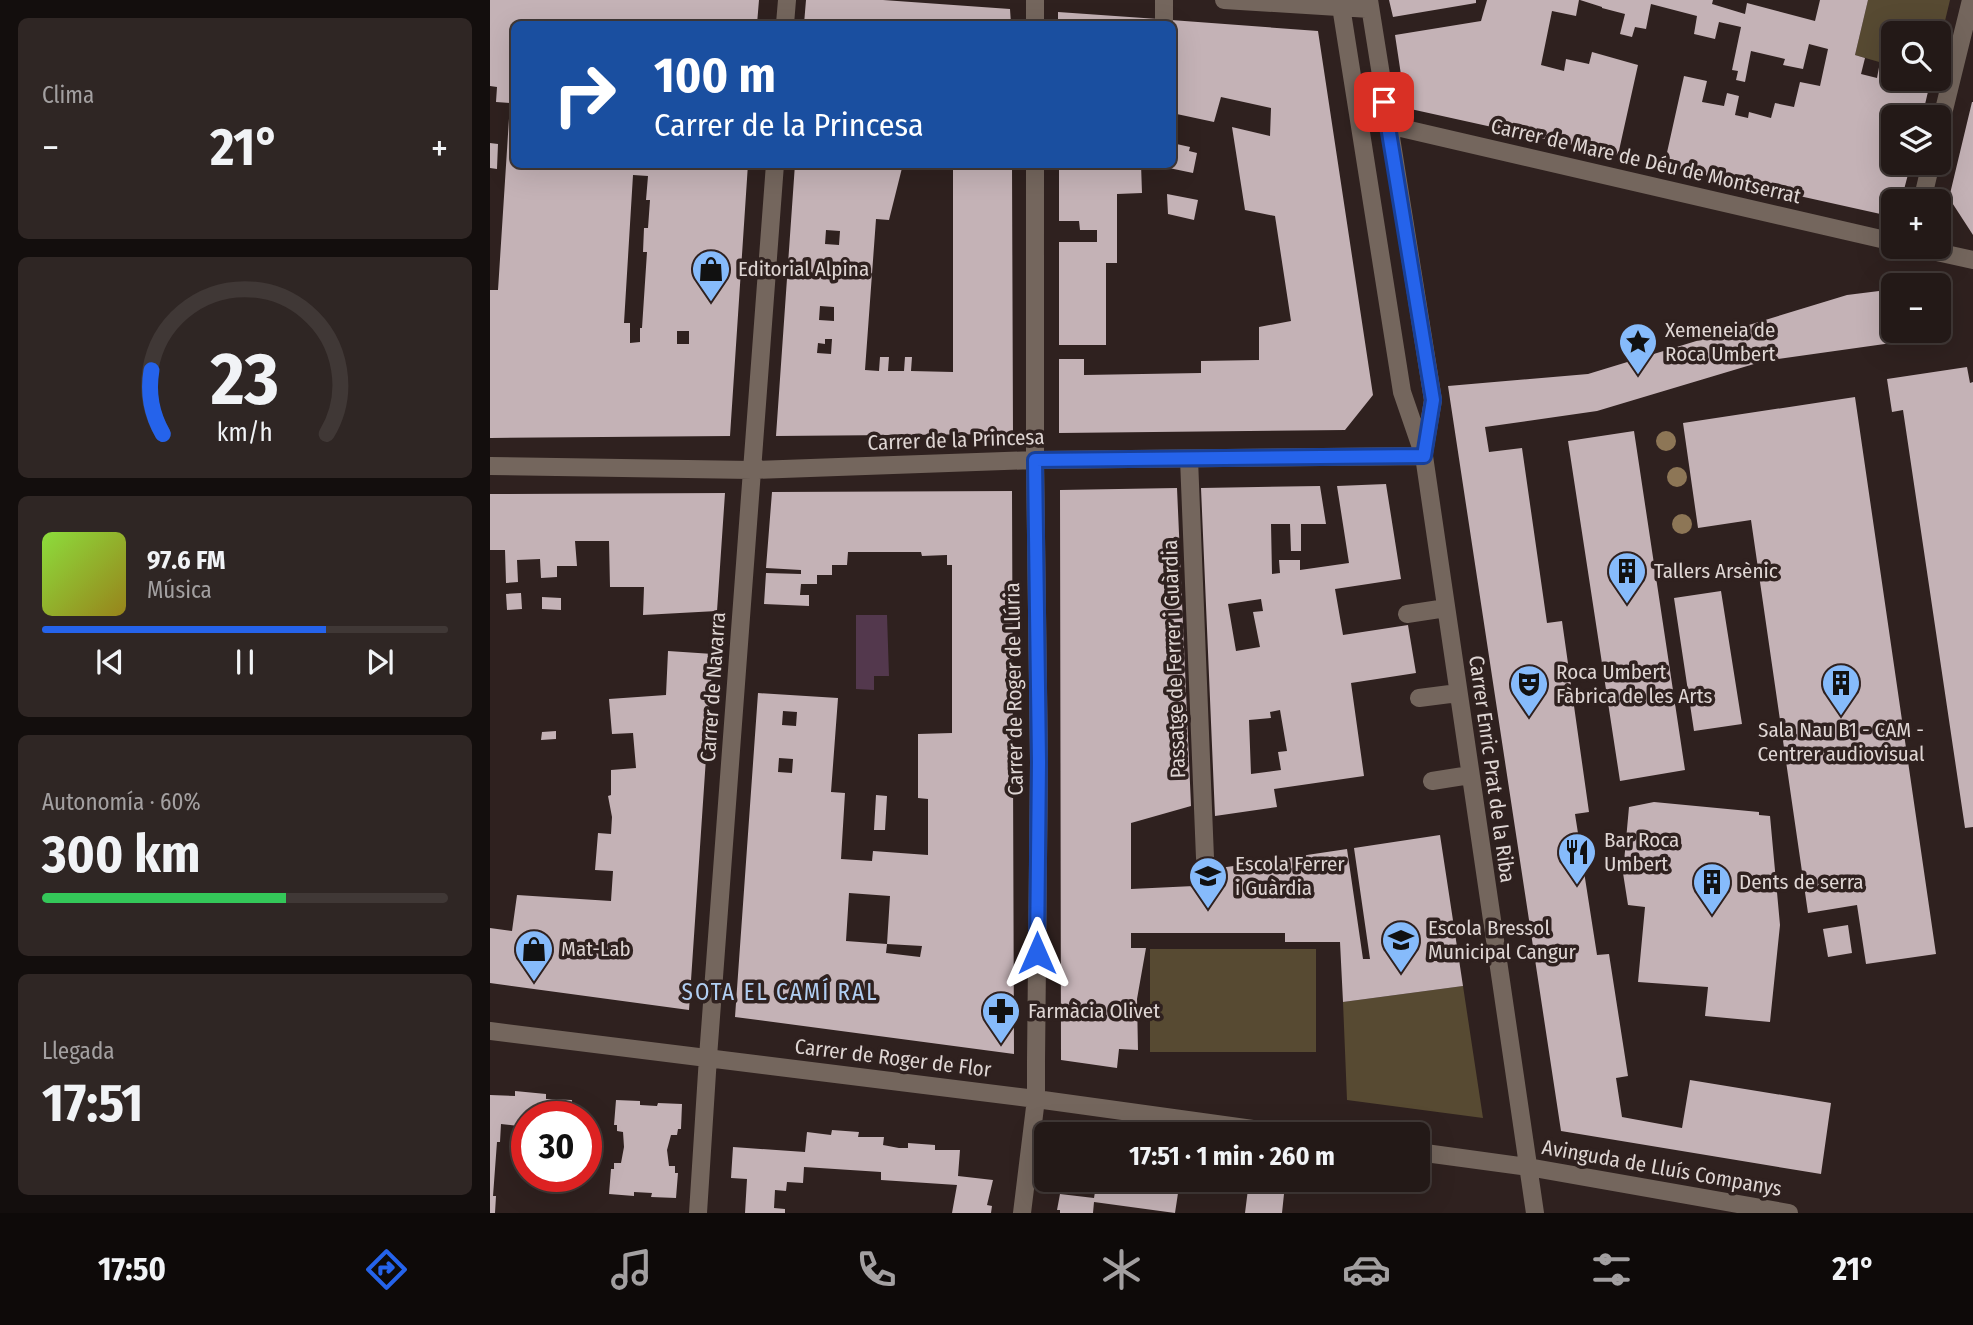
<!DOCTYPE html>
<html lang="es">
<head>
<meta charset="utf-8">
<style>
	body { margin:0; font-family:"Fira Sans Condensed",sans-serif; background:#2f2624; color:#f1f3f6; height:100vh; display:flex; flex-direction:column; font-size:26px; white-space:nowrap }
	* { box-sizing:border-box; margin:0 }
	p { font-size:23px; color:#a3a0a1 }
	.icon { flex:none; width:38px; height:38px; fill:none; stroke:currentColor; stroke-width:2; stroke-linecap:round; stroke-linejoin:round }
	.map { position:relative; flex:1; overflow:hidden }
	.drawer { display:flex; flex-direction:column; gap:18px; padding:18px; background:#130e0d; width:490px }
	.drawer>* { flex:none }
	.banner { position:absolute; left:21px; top:21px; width:665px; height:147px; border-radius:10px; box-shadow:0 7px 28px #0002,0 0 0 2px #403836; background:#1a4fa0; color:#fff; overflow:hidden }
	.fabs { position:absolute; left:1391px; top:21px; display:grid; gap:14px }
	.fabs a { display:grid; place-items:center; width:70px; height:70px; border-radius:10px; background:#231917; box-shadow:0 7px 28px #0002,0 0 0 2px #403836; font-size:35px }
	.speed { position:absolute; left:21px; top:1101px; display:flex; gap:14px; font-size:35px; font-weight:700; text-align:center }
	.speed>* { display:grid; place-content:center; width:91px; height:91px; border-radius:50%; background:#231917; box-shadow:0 7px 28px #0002,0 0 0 2px #403836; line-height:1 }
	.speed .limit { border:10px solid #d22; background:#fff; color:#111 }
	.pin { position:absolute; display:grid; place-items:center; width:60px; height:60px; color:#fff; margin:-30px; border-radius:14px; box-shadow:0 4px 10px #0006 }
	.me { position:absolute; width:77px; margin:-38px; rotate:0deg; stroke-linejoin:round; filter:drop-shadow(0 0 5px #0008) }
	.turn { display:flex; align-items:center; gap:24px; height:147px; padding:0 28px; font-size:32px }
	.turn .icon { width:91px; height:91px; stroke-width:2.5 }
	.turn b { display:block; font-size:49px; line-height:60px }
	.big { font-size:52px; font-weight:700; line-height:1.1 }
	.drawer .tile { flex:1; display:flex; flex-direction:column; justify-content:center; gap:10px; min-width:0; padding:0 24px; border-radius:10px; background:#2f2624 }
	.drawer .dial { align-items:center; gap:0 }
	.dial svg { height:182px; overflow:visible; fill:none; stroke:#403836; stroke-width:7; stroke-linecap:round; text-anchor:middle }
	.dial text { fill:#f1f3f6; stroke:none }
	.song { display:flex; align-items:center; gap:21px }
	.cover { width:84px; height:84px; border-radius:10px; background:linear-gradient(135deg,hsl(90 70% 55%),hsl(50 70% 35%)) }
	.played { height:7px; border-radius:4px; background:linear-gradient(90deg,#2563eb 70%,#403836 70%) }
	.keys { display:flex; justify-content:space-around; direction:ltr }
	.heat { display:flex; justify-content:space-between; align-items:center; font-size:38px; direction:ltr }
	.charge { height:10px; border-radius:5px; background:linear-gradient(90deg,#34c759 60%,#403836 0) }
	.trip { position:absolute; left:544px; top:1122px; width:396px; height:70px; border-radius:10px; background:#231917; box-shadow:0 7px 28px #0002,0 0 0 2px #403836; font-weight:700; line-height:70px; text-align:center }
	.dock { display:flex; height:112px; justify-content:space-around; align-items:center; background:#0e0a09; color:#a3a0a1 }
	.dock .icon { width:49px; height:49px }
	.dock .current { color:#2563eb }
	.dock b { font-size:32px; color:#f1f3f6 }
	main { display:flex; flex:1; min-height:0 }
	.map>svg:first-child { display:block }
	.green { fill:#574a32 }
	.water { fill:#53384d }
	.building { fill:#c4b2b6; fill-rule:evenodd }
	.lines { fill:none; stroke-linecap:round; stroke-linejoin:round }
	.minor { stroke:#74665d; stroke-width:18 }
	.tree { fill:#8d7656 }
	.route-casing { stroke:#184099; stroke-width:18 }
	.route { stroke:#2563eb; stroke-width:12 }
	.labels { text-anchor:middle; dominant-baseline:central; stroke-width:7; stroke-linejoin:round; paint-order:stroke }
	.street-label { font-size:21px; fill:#dfd6d4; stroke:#2f211f }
	.poi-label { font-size:21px; fill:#dfd6d4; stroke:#2f211f; text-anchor:start }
	.neighbourhood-label { font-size:23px; letter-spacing:2px; fill:#b1cff3; stroke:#2f211f }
</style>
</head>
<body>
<main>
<section class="drawer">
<div class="tile"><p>Clima</p>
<div class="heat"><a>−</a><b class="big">21°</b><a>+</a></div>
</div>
<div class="tile dial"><svg viewBox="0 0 100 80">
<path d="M14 69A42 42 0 1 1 86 69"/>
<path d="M14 69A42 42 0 0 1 9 41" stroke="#2563eb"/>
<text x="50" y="56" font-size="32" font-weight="700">23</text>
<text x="50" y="72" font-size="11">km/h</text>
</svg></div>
<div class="tile">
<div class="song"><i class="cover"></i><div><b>97.6 FM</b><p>Música</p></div></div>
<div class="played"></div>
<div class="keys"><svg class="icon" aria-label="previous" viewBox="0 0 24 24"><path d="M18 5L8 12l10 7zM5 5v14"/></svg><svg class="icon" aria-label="pause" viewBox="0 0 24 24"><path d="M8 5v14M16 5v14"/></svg><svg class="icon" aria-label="next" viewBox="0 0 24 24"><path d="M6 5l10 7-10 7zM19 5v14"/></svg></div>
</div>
<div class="tile"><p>Autonomía · 60%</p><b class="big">300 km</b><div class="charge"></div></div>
<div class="tile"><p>Llegada</p><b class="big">17:51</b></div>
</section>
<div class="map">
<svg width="1483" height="1213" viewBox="0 0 1483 1213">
	<rect width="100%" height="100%" fill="#2f211f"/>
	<path class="green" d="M1378,0H1460L1449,46V33H1404L1403,66L1365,55Z
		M660,949H826V1052H660Z
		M973,986L993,1118L857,1100L853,1002Z"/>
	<path class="water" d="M366,615H397L399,676H384V690L366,689Z"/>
	<path class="building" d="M0,0H269L267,24H24V164H258L240,436L0,438V290H8L20,103L6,102L7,87L0,86ZM143,175L158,176L156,200H160L158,228H154L153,252H157L152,328H150V342L140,343V323H134ZM187,331H199V344H187Z
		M316,0H393L520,9L521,24H314Z
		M899,0H986V3L903,17Z
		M997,0H1089L1086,16L1062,11L1051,65L1074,71L1076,59L1099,64L1102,52L1148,65L1128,155L916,108L905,35L991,21Z
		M1090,0H1223L1222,4L1255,14L1257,3L1325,21L1330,0H1378L1365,55L1375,58L1371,74L1387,78L1390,62L1404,66V79H1441L1432,117H1404V163H1421L1411,201H1404V217L1174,166L1194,76L1217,81L1212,102L1234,106L1237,93L1249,96L1245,115L1258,118L1259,112L1281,118L1285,103L1304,107L1310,82L1330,86L1338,49L1319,44L1313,69L1293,65L1295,59L1261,51L1255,82L1246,80L1248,71L1242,70L1251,27L1229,22L1225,39L1204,34L1207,16L1161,4L1156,29L1145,27L1142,37L1130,34L1135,14L1112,8V7Z
		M568,12L668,19V24H568Z
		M681,20L828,31L883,395L855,430L569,433V359H594V375L711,373V361L769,360V327L801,321L785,216L755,210L742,127L780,136L781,108L731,97L724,122L682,113V24Z
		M1482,102H1483V235L1459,198Z
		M0,143L8,144L7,169L0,168Z
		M682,143L700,147L699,151L707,153L703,173L679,168V164H682Z
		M305,164H413L399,220L386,219L375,370L389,371L390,357H399L398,371H414L415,357H422L421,371L463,372V164H522L523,434L286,436ZM336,230L350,231L349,245L335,244ZM333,263L348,264L346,278L332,277ZM330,306L344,307V321L329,320ZM335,339H342L341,354L327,353L328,343L335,344Z
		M569,164H651L652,193L627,194V263H616V345H569V242H607V230H590L589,221H569Z
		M677,194L708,200L704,220L678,214Z
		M1389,291L1391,305L1404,303V331H1414L1416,341L1274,361L1107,411L995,427L999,452L1032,448L1057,623L1072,621L1099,812L1085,814L1107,955L1119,954L1138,1076L1126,1078L1132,1117L1192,1128L1200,1080L1341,1103L1331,1174L1071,1131L958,386L1098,374L1357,295Z
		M1477,367L1480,383L1483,382V827L1475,828L1413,410L1402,412L1397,379Z
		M1365,397L1446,954L1376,964L1367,905L1318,913L1261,520L1208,528L1193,423Z
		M1144,431L1195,770L1130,781L1078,441Z
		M896,484L911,579L845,589L853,635L918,625L926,673L861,683L874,776L784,789L787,807L725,816L711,488L830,486L836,524H811V551H801L800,524H781L782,574L790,573L789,560H810V570L859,563L847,486ZM771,599L773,611L763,612L770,647L746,651L738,604ZM790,710L797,751L788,752L791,770L761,774L759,720L781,718L780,712Z
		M687,488L701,806L641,823V889L704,886L703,872L857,849L873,959H880L864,848L950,835L973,986L853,1002L850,942H795V933H641V948H656L647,999L648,1050L629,1049L627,1068L571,1060L570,490Z
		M522,491L524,1054L245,1017L268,693L348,698L341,792L355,793L351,859L382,861L383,851L438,855V799L428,798V734L462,733V565H457V555L432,556L431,552H358L357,565H342V575H327V584H311L310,595H319V606L274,604L276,573L311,574V570L276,568L282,492ZM293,711L307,712L306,726L292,725ZM289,758L303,759L302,773L288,772ZM359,893L400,896L397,944L356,941ZM397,944L432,946L430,957L396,953Z
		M235,493L227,611L153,615L154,587H120L119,541H85L87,566H67V577L51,578L50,559L27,560L28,582L16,583L15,550H0V494Z
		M1231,591L1252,724L1204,731L1184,598Z
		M31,593L32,609L17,610L16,594Z
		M52,597L71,598V610L52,609Z
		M178,651L223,654L199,1010L0,983V928L22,931L27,895L121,901L123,871L105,870L108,833L121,834L122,817L118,796L121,795V770L146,768L143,733L122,734L119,699L176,695Z
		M66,731V739L51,740L52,732Z
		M386,795L397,796L395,830H384Z
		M1164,802L1269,812V815L1280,816L1290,925L1280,1022L1215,1016L1218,987L1148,982L1155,907L1138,905L1133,873L1139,807Z
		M1358,925L1362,953L1338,957L1333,929Z
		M25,1091L56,1094V1099L82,1100L81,1116H37V1127L11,1124L10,1142H7L3,1196H6L5,1213H0V1095L25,1096Z
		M126,1100L150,1101V1105L167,1106L168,1103L192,1104L191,1129H188L187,1135H181L177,1150L179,1166H185V1173H188L186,1198L161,1197L162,1193L144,1192V1196L119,1194L121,1169H124V1163H131L134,1147L133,1132L127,1131V1125H124Z
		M342,1130L369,1132L368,1137H394L393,1145L409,1148H418V1143L445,1145V1150H470L468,1176L503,1180L497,1205L502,1206L501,1213H462L467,1185L391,1180V1172L314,1167L313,1183L297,1182L296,1191L285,1190L284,1208L295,1209V1213H255L257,1179L241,1178L243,1147L315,1152L317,1132L341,1135Z
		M607,1180H690L685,1213L604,1202L603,1213H570V1210H567L570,1194L604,1198Z
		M758,1189L794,1194L792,1213H755Z"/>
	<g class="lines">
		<path class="minor" d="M734,0L880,9
			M850,0L912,392L934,456L1045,1213
			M879,0L943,400L934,453
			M295,24L297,0
			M545,24V0
			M674,24V0
			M898,125L1404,242
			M1449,130L1481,0
			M1432,201L1441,163
			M1424,247L1483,260
			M699,459L715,858
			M0,466L262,470L545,460L934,456
			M917,614L956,608
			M929,698L968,693
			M942,781L980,775
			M0,1031L546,1099L799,1134
			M928,1152L1038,1167L1299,1213
			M208,1213L218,1057L285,164
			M532,1213L546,1099V1062L549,762L545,460V164"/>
	</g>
	<g class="tree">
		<circle cx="1176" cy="441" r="10"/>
		<circle cx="1187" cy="477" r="10"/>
		<circle cx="1192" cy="524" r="10"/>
	</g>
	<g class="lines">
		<defs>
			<path id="route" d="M547,953L549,762L545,460L934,456L943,400L894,102"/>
		</defs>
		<use href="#route" class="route-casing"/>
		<use href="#route" class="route"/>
	</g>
	<defs>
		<symbol id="shop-pin" viewBox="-11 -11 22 30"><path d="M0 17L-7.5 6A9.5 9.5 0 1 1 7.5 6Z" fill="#86bbfb" stroke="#2f211f"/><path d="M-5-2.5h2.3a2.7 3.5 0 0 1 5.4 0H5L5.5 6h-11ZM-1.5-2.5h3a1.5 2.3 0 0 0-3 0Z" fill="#111"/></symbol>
		<symbol id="sight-pin" viewBox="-11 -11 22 30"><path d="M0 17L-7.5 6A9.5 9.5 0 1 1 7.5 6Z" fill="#86bbfb" stroke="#2f211f"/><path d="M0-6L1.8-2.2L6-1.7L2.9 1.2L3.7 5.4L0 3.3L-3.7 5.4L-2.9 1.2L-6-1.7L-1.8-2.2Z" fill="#111"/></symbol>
		<symbol id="building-pin" viewBox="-11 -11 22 30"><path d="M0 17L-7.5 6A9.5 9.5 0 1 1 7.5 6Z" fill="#86bbfb" stroke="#2f211f"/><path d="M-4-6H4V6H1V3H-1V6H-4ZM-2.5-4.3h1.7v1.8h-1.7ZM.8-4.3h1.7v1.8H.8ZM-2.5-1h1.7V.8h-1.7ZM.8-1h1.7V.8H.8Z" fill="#111"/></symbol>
		<symbol id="theatre-pin" viewBox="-11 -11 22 30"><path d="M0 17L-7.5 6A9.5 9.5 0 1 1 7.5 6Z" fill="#86bbfb" stroke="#2f211f"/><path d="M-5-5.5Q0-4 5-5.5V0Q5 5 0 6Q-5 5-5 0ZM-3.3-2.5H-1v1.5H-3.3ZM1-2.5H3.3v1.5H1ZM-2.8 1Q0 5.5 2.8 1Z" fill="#111"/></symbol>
		<symbol id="restaurant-pin" viewBox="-11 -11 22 30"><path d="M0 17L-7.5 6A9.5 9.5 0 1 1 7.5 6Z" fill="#86bbfb" stroke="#2f211f"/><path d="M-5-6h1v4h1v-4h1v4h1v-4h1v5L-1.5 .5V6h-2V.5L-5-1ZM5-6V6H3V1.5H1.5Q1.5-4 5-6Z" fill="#111"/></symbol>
		<symbol id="school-pin" viewBox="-11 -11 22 30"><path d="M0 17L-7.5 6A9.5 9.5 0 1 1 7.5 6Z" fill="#86bbfb" stroke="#2f211f"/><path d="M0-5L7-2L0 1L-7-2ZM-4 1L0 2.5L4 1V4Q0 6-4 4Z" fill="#111"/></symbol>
		<symbol id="pharmacy-pin" viewBox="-11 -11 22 30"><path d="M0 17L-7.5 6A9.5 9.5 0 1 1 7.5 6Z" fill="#86bbfb" stroke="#2f211f"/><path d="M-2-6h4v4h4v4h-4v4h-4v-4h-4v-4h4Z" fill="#111"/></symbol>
	</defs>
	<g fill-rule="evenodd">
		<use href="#shop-pin" x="199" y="247" width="44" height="60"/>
		<use href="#sight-pin" x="1126" y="320" width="44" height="60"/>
		<use href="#building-pin" x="1115" y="549" width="44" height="60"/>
		<use href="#building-pin" x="1329" y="661" width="44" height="60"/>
		<use href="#theatre-pin" x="1017" y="662" width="44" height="60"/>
		<use href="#restaurant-pin" x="1065" y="830" width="44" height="60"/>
		<use href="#school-pin" x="696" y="854" width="44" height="60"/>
		<use href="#building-pin" x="1200" y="860" width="44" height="60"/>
		<use href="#school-pin" x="889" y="918" width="44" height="60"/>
		<use href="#shop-pin" x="22" y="927" width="44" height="60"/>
		<use href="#pharmacy-pin" x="489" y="989" width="44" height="60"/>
	</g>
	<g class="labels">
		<g class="street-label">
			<text transform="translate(1156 161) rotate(13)">Carrer de Mare de Déu de Montserrat</text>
			<text transform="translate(466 440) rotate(-2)">Carrer de la Princesa</text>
			<text transform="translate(684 659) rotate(-92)">Passatge de Ferrer i Guàrdia</text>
			<text transform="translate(223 687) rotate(-86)">Carrer de Navarra</text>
			<text transform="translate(524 689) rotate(-91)">Carrer de Roger de Llúria</text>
			<text transform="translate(1002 769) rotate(82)">Carrer Enric Prat de la Riba</text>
			<text transform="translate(403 1058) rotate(7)">Carrer de Roger de Flor</text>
			<text transform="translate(1172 1168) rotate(10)">Avinguda de Lluís Companys</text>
		</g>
		<g class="poi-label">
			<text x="248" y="269">Editorial Alpina</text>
			<text x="1175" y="330">Xemeneia de<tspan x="1175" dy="24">Roca Umbert</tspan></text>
			<text x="1164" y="571">Tallers Arsènic</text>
			<text x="1066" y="672">Roca Umbert<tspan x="1066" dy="24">Fàbrica de les Arts</tspan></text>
			<text x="1351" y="730" text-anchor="middle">Sala Nau B1 - CAM -<tspan x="1351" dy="24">Centrer audiovisual</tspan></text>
			<text x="1114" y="840">Bar Roca<tspan x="1114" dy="24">Umbert</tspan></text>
			<text x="745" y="864">Escola Ferrer<tspan x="745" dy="24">i Guàrdia</tspan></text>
			<text x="1249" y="882">Dents de serra</text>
			<text x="938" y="928">Escola Bressol<tspan x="938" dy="24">Municipal Cangur</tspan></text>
			<text x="71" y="949">Mat-Lab</text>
			<text x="538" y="1011">Farmàcia Olivet</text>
		</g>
		<g class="neighbourhood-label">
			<text x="290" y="992">SOTA EL CAMÍ RAL</text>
		</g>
	</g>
</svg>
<div class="fabs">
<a><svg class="icon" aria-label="search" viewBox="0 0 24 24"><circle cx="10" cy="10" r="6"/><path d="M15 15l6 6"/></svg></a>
<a><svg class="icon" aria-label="layers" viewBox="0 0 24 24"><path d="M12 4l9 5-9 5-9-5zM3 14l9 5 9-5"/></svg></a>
<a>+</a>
<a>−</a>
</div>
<div class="speed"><div class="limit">30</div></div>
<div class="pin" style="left:894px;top:102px;background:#d93025"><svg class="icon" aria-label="arrive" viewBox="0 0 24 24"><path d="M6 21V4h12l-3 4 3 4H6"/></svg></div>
<svg class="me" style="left:547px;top:953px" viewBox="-20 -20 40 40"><path d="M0-17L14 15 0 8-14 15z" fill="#2563eb" stroke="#fff" stroke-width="4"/></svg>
<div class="trip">17:51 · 1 min · 260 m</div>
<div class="banner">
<div class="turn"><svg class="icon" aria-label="right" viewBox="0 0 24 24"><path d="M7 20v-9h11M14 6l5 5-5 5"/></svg><div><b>100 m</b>Carrer de la Princesa</div></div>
</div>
</div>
</main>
<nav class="dock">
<b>17:50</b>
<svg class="icon current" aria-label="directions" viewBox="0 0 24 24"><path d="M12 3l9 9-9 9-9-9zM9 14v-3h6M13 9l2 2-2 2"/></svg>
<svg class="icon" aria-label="music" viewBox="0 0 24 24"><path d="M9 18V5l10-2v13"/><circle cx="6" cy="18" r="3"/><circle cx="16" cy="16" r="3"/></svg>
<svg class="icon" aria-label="phone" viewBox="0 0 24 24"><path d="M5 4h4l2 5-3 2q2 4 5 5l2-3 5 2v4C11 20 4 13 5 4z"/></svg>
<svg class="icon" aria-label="climate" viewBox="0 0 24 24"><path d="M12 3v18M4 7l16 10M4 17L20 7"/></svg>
<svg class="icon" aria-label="car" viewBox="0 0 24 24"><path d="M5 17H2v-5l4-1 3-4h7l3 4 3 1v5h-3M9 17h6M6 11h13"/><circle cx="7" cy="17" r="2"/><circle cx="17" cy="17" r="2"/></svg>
<svg class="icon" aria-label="filters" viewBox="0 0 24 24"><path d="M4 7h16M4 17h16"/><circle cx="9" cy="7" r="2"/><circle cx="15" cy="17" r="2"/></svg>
<b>21°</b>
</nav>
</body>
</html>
